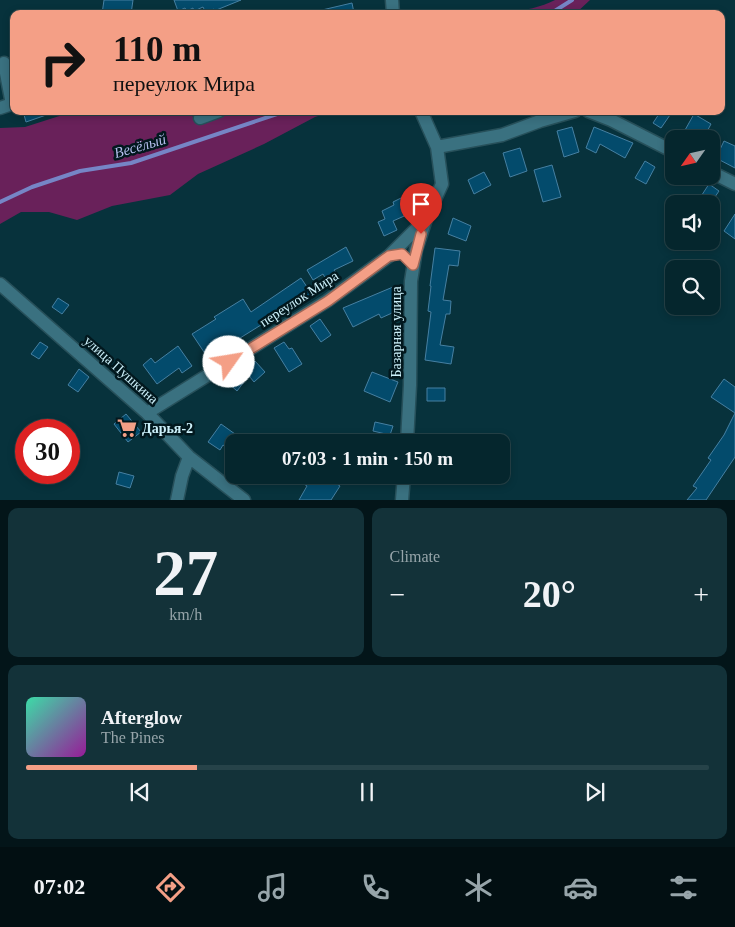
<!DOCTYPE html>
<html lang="en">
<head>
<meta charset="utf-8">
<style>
	body { margin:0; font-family:"Times New Roman",serif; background:#133239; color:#f1f3f6; height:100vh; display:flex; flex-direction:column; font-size:19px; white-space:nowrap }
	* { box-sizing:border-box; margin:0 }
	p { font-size:16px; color:#97a5aa }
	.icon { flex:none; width:28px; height:28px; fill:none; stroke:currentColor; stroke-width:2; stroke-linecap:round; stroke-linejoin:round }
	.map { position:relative; height:500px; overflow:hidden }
	.details { display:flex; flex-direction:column; gap:8px; padding:8px; background:#031519; flex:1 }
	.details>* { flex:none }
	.top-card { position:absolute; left:10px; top:10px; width:715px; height:105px; border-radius:10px; box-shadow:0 2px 8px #0003,0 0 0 1px #264349; background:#f49f86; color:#111; overflow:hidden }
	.needle { width:32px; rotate:236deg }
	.fabs { position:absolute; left:665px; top:130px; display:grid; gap:10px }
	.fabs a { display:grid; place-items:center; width:55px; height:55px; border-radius:10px; background:#05262d; box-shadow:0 2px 8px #0003,0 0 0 1px #264349; font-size:25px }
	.speed { position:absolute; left:15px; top:419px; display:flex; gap:10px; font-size:25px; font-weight:700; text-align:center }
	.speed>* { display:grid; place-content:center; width:65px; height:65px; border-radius:50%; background:#05262d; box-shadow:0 2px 8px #0003,0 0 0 1px #264349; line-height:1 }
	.speed .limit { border:8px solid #d22; background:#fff; color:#111 }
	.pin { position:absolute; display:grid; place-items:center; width:42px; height:42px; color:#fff; margin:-51px -21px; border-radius:50% 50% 50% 0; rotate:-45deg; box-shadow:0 0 5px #0007 }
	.pin .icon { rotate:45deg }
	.me { position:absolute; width:55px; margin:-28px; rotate:58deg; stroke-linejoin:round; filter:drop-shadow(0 0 4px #0008) }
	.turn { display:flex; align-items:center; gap:18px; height:105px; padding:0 20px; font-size:22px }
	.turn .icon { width:65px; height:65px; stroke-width:2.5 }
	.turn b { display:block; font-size:35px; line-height:42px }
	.big { font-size:38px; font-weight:800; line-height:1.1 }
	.details .tile { flex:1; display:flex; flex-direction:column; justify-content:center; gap:8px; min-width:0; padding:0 18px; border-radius:10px; background:#133239 }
	.details .dial { align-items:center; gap:0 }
	.dial b { font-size:65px; line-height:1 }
	.song { display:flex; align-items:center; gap:15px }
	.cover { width:60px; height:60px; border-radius:8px; background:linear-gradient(135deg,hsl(160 70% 55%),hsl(300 70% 35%)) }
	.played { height:5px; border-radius:2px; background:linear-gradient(90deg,#f49f86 25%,#264349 25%) }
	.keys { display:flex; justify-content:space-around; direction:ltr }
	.heat { display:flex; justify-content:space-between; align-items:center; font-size:28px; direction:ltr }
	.details .tiles { flex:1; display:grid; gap:8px; grid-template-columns:1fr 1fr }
	.tile:last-child { grid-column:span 2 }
	.trip { position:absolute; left:225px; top:434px; width:285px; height:50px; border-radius:10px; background:#05262d; box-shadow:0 2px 8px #0003,0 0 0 1px #264349; font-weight:800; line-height:50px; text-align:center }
	.tab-bar { display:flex; height:80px; justify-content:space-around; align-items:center; background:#020f12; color:#97a5aa }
	.tab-bar .icon { width:35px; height:35px }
	.tab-bar .active { color:#f49f86 }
	.tab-bar b { font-size:22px; color:#f1f3f6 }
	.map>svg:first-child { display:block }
	.green { fill:#69215a }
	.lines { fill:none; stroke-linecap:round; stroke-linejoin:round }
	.stream { stroke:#7685c6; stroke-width:4 }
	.building { fill:#034b6c; stroke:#4680a2 }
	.minor-casing { stroke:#27505a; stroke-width:15 }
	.minor { stroke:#3a7180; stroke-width:12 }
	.route-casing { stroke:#9f6757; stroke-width:12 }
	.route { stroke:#f49f86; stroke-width:9 }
	.labels { text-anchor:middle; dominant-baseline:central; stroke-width:5; stroke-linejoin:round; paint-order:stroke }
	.street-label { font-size:14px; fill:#ccf0fa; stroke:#02181e }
	.poi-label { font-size:14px; font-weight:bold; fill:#ccf0fa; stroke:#02181e; text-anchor:start }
	.water-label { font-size:15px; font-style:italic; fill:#b3bceb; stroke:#02181e }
</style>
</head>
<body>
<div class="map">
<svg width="735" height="500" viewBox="0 0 735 500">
	<rect width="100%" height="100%" fill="#07323c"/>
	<path class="green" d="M555,0H590L575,14H476C502,13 532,12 555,0Z
		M75,111H187L199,122L234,111H334L315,117L264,144L198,174L170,195L112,206L77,220L49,212H21L0,224V128L25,127Z"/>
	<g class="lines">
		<path class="stream" d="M550,14L572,0
			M0,202L32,187L80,171L131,163L286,111"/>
	</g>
	<path class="building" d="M104,0H133L131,14H102Z
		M174,0H241L214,11V9L206,13L203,7L194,11L193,8L187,11L185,8L178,11Z
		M352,3L354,13L323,14L322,10Z
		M23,111H51L52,113L26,122Z
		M661,111H665L670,115L661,128L653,123Z
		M694,114L711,124L703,139H680Z
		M572,127L579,152L564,157L557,131Z
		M594,127L633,143L625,158L600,144L596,153L586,148Z
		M724,141L735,146V168L716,158Z
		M520,148L527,171L510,177L503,153Z
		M645,161L655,167L646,184L635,178Z
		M552,165L561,197L543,202L534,170Z
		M484,172L491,185L474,194L468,180Z
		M709,184L719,191L710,204H696Z
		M403,197L411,213L393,221L397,230L384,236L378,222L385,219L382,211L394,205L393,202Z
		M735,214V239L724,231Z
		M453,218L471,226L466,241L448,234Z
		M346,247L353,261L334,270L337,275L327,281L323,274L313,280L307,270Z
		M435,248L460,251L458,266L449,265L443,300L451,301L450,314H446L440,345L454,347L451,364L425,360L431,312L428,311L431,286H430Z
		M301,278L313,296L277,317V315L208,358L192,334L216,319L214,317L243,299L251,312Z
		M393,287L403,308L381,318L379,314L353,327L343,308Z
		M58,298L69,305L62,314L52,307Z
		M320,319L331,335L321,342L310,326Z
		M40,342L48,347L39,359L31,354Z
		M284,342L289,349L292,348L302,364L289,372L274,348Z
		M178,346L192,366L182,373L179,368L157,384L143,365L151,358L155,363Z
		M255,361L265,372L254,382L245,371Z
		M79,369L89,377L78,392L68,385Z
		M372,372L398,382L390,402L364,391Z
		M234,373L244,382L237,391L226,381Z
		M724,379L735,387V457L706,500H687L697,488L693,486L711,460L708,458L724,435L735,413L711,397Z
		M427,388H445V401H427Z
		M126,414L141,432L128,442L114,424Z
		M375,422L393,426L390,435L373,431Z
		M221,424L235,434L226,447L223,445L220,450L208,442Z
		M119,472L134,476L130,488L116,484Z
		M305,475H323L340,486L331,500H299L307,486L301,482Z"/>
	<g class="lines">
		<defs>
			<path id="minor" d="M392,0L393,14
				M0,108L12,104L4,63
				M588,111L611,120L674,152
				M200,118L219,111
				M437,147L502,135L540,121L575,111
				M711,172L735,184
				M0,284L147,413L189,457L244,500
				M147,413L327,301L389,256L424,221
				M407,442L410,385L411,281L416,250L426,219L442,184L437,147L421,111
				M177,500L182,476L189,457
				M402,500L404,475"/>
		</defs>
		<use href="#minor" class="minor-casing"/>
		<use href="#minor" class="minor"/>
	</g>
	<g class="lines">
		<defs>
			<path id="route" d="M229,362L328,301L389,256L402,254L413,265L421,234"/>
		</defs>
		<use href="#route" class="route-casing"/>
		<use href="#route" class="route"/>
	</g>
	<defs>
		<symbol id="supermarket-bare" viewBox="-9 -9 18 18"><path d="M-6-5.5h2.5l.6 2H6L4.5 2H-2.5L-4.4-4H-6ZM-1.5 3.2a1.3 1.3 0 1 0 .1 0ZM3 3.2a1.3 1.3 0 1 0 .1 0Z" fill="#f49f86" stroke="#02181e" stroke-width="2.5" paint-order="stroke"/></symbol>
	</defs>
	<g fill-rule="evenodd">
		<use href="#supermarket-bare" x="113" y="414" width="28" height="28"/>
	</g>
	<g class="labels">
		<g class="street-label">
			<text transform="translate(299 299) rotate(-33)">переулок Мира</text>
			<text transform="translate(396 332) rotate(-90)">Базарная улица</text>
			<text transform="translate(121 370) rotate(42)">улица Пушкина</text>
		</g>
		<g class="poi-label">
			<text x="142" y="428">Дарья-2</text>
		</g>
		<g class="water-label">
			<text transform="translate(140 146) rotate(-16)">Весёлый</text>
		</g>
	</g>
</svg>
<div class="fabs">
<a><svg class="needle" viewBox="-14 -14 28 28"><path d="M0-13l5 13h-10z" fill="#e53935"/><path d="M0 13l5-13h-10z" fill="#97a5aa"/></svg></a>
<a><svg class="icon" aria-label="sound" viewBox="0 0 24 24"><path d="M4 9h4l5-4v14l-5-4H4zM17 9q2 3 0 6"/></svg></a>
<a><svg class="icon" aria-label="search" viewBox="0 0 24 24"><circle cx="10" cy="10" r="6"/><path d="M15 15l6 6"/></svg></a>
</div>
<div class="speed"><div class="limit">30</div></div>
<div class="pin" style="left:421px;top:234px;background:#d93025"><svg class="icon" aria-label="arrive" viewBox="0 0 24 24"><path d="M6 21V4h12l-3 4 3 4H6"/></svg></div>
<svg class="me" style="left:229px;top:362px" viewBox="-20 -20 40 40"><circle r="19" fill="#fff"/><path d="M0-13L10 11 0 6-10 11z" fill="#f49f86"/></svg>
<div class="trip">07:03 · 1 min · 150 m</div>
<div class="top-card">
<div class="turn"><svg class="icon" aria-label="right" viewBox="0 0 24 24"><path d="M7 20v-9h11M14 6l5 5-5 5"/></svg><div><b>110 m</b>переулок Мира</div></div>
</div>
</div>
<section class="details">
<div class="tiles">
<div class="tile dial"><b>27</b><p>km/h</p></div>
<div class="tile"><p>Climate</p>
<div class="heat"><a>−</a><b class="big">20°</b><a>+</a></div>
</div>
<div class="tile">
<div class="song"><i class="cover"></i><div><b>Afterglow</b><p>The Pines</p></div></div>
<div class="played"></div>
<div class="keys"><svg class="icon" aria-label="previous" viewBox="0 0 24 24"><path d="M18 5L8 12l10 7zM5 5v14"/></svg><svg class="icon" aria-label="pause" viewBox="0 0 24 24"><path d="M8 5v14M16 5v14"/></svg><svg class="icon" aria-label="next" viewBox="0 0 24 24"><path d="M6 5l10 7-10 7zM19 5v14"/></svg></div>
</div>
</div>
</section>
<nav class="tab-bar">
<b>07:02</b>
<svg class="icon active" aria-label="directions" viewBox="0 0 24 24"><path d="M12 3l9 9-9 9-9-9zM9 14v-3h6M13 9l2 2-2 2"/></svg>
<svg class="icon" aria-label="music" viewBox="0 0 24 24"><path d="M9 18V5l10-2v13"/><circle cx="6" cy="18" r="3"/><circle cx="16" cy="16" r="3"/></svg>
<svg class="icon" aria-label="phone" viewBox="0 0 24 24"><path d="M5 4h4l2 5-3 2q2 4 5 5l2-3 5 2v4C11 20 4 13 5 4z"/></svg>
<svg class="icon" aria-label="climate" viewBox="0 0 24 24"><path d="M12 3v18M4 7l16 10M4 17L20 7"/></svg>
<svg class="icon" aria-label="car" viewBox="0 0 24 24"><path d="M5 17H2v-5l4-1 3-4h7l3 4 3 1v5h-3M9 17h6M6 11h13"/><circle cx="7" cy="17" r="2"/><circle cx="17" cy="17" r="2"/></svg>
<svg class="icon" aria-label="filters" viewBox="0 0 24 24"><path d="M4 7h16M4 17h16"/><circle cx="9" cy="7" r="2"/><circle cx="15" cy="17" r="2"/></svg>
</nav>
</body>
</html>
